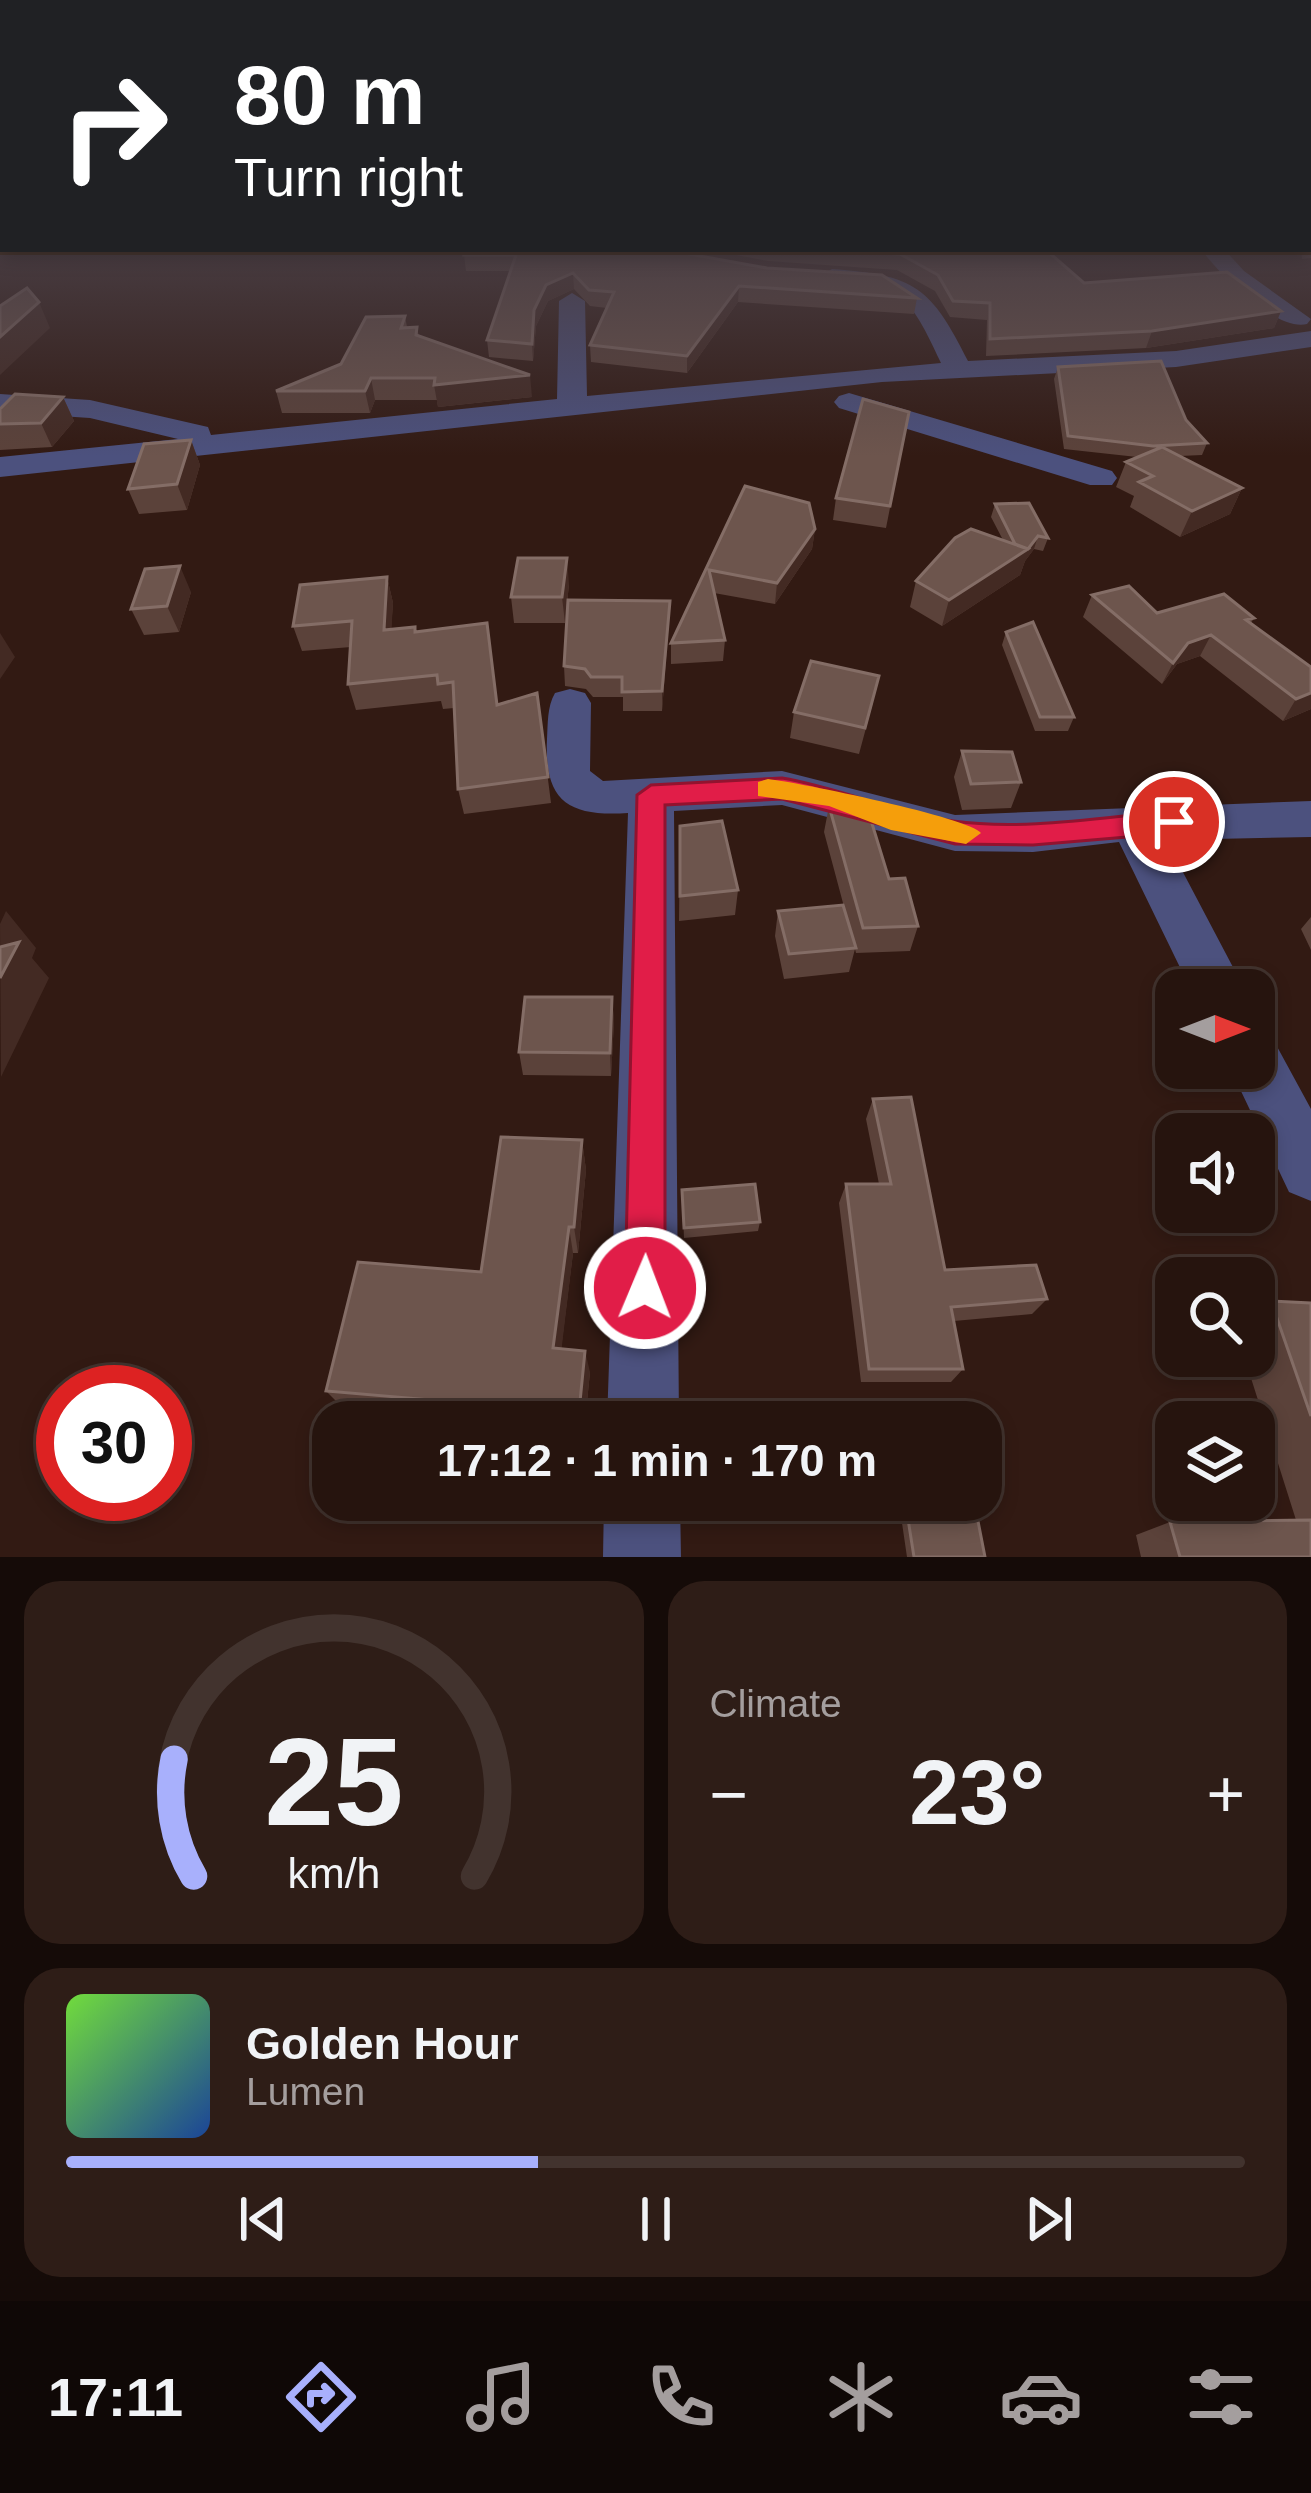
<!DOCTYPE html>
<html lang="en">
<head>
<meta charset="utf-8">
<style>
	body { margin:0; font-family:Arial,sans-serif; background:#2e1d17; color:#f1f3f6; height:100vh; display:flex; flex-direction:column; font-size:45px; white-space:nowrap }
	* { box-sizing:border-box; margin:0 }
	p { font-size:39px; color:#a49e9e }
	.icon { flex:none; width:66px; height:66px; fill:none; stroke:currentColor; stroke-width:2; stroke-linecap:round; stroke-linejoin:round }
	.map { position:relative; height:1557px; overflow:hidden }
	.drawer { display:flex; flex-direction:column; gap:24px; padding:24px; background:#150b08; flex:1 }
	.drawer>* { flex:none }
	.top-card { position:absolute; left:0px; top:0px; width:1311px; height:252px; box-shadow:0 6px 18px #0003,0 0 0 3px #42332e; background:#202124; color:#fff; overflow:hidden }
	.needle { width:78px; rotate:90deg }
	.buttons { position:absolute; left:1155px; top:969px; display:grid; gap:24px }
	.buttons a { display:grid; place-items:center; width:120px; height:120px; border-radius:24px; background:#26140e; box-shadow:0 6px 18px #0003,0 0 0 3px #42332e; font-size:60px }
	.speed { position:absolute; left:36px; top:1365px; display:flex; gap:24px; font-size:60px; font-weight:700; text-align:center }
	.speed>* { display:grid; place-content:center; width:156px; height:156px; border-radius:50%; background:#26140e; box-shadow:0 6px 18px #0003,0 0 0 3px #42332e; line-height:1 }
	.speed .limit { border:18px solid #d22; background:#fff; color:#111 }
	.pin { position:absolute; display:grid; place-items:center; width:102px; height:102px; color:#fff; margin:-51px; border:6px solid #fff; border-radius:50%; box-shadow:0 3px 12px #0007 }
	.me { position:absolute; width:132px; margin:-66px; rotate:1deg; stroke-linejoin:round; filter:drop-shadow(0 0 9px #0008) }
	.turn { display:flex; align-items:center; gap:42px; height:252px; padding:0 36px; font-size:54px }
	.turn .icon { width:156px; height:156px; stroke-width:2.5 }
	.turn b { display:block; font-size:84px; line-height:102px }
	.big { font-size:90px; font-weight:600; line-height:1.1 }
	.drawer .widget { flex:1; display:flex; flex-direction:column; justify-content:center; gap:18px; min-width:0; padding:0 42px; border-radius:36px; background:#2e1d17 }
	.drawer .dial { align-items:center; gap:0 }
	.dial svg { height:312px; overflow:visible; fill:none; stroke:#42332e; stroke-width:7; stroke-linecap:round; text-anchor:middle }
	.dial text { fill:#f1f3f6; stroke:none }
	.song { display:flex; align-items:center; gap:36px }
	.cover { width:144px; height:144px; border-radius:18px; background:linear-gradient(135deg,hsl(100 70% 55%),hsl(220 70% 35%)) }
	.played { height:12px; border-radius:6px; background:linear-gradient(90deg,#a8b0fc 40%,#42332e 40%) }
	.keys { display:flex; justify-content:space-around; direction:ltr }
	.heat { display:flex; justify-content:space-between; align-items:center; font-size:66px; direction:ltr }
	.drawer .tiles { flex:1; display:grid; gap:24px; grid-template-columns:1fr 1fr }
	.widget:last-child { grid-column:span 2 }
	.trip { position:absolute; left:312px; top:1401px; width:690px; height:120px; border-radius:36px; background:#26140e; box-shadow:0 6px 18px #0003,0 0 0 3px #42332e; font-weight:600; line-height:120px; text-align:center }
	.tabs { display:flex; height:192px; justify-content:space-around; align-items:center; background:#0f0806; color:#a49e9e }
	.tabs .icon { width:84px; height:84px }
	.tabs .on { color:#a8b0fc }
	.tabs b { font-size:54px; color:#f1f3f6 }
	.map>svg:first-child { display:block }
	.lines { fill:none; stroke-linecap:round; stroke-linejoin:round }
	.minor { fill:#4c517e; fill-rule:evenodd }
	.wall { fill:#5b423a }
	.shaded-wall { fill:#432a23 }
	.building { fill:#6d554d; stroke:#846d66; stroke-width:3 }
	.route { fill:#e11d48; stroke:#92132f; stroke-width:3 }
	.slow { fill:#f59e0b }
</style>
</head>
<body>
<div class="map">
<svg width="1311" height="1557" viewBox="0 0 1311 1557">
	<rect width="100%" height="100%" fill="#321a13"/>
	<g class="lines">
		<path class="minor" d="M1201,249H1224L1244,271L1311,319L1307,324C1276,332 1218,273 1201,249Z
			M832,269C915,275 931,287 968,361L1176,351L1311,331V347L1176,367L882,382L0,477V457L178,439L90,418L0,412V394L90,400L208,427L211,435L557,399L559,301L572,293L585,301L587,396L941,363C903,280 903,299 823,281L820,276Z
			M849,393L1112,471L1117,478L1112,485H1090L839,408L834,402L839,396Z
			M570,689L585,693L591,703L590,771L603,781L782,771L955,815L1311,801V837L1166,840L1245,990H1191L1119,842L1033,852L955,851L782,805L674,811L679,1422H607L628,813C568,817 544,801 547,739C548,723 547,707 555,693Z
			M1254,1033L1274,1041L1311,1109V1201L1289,1192L1230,1068H1254Z
			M604,1500H680L681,1557H603Z"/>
	</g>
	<path class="wall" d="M1308,238H1311V258L1302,259L1301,249H1308Z
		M466,249L917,298L914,314L738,302L687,373L591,362L590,345L607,308L590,306L574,289L548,301L536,326L533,361L489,357L487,340L510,271H466L464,255Z
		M704,249H1045L1084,283L1281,311L1274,328L1146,348L986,356L987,320L950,317L935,291L897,270L768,261Z
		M405,316L407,327H417L419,337L532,397L438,407L437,400H375L370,413H282L276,391L341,364Z
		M1058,367L1186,420L1207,443L1202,455L1180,456L1242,488L1230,514L1180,537L1130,507L1134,496L1116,487L1126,462L1137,457L1064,449L1054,379Z
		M63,397L74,421L52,447L0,450V409Z
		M909,412L886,528L833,520L836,498Z
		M191,440L200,465L187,510L139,514L128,489Z
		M745,486L815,529L812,549L775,604L714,593L725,640L723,661L671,664V643Z
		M995,504L1048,538L1043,551L1034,549L1025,561L1020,575L942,626L910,607L916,581L1003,540L991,517Z
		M387,577L393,603L391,629L415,627L416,632L498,705L537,693L551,803L464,814L458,789L454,708L443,709L441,701L356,710L348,684L351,647L302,651L293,626Z
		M569,584L565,623H514L511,597Z
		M191,592L179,632L144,635L131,609Z
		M1092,595L1157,613L1254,618L1251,623L1311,667V709L1283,721L1200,656L1177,664L1162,684L1083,617Z
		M669,620L662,711H623V697H593L586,689L565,686L564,666Z
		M1006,632L1074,717L1068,731H1035L1002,645Z
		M873,702L859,754L790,738L794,712Z
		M962,751L1021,782L1011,808L962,810L954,777Z
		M829,806L889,879L918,926L910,951L856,953L855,949L849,972L784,979L775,936L778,911L847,918L824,832Z
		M680,826L738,890L735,915L679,921Z
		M1311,917V950L1301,929Z
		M612,997L614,1021L611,1076L523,1075L519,1052Z
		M873,1099L945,1270L1047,1299L1032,1314L954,1321L963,1369L951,1382H861L839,1203L846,1184H879L866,1119Z
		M582,1140L586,1170L578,1253H573L561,1349L590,1372L585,1422H485L345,1410L326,1391L481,1272Z
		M682,1190L760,1222L758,1231L684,1238Z
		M1271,1301L1311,1303V1557H1141L1136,1535L1170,1522L1296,1520L1244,1356H1254V1313Z
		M908,1519L985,1557H907L902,1523Z"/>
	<path class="shaded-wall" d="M573,273L574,289L548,301L536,326L533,361L532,344L534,310L546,285Z
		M739,286L738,302L687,373V356Z
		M39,302L50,328L0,375V337Z
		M1281,311L1274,328L1146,348L1152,331Z
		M530,375L532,397L438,407L434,385Z
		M371,378L375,400L370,413L365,391Z
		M63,397L74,421L52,447L41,423Z
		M191,440L200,465L187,510L177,484Z
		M1242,488L1230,514L1180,537L1192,511Z
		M815,529L812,549L775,604L777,583Z
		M1038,536L1034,549L1025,561L1020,575L942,626L949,600Z
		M567,558L569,584L565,623L562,597Z
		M180,566L191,592L179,632L167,606Z
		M387,577L393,603L390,655L384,630Z
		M670,601L669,620L662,711V691Z
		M0,633L15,657L0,679Z
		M1211,635L1200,656L1177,664L1162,684L1173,663L1188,643Z
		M1311,693V709L1283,721L1296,699Z
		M6,911L36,948L32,958L49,978L1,1077L0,924Z
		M612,997L614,1021L611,1076L610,1053Z
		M582,1140L586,1170L578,1253L574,1227Z
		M569,1227L573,1253L559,1370L553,1348Z
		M585,1351L590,1372L585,1422H578Z"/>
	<path class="building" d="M466,249H661L767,268L882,275L917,298L739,286L687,356L590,345L614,292L589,290L573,273L546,285L534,310L532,344L487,340L516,255H464Z
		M823,249H1045L1084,283L1227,272L1281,311L1152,331L990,339V303L953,301L938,275L900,254Z
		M27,288L39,302L0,337V306Z
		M405,316L401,328L417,327L416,335L530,375L434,385L435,378H371L365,391H276L341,364L366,317Z
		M1161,361L1186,420L1207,443L1153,446L1068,436L1058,367Z
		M15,394L63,397L41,423L0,424V409Z
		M863,399L909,412L890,506L836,498Z
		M191,440L177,484L128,489L144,444Z
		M1162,447L1242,488L1192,511L1139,482L1153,476L1126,462Z
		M745,486L809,503L815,529L777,583L709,570L725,640L671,643Z
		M1029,503L1048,538L1038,536L1028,549L1015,544L995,504Z
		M971,529L1028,549L949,600L916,581L955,538Z
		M518,558H567L562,597H511Z
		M180,566L167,606L131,609L145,569Z
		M387,577L384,630L415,627V632L487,623L497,705L537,693L548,777L458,789L453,682L438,684L437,675L348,684L352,621L293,626L300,585Z
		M1129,586L1157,613L1224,594L1254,618L1246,620L1311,667V693L1296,699L1211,635L1188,643L1173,663L1092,595Z
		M568,600L670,601L662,691L622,692V677H591L585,669L564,666Z
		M1033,622L1074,717H1040L1006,632Z
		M811,661L879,676L865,728L794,712Z
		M962,751L1012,752L1021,782L971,784Z
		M866,804L889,879L905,878L918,926L863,928L829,806Z
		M722,821L738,890L680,896V826Z
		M843,905L856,948L789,954L778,911Z
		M19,942L0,978V947Z
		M525,997H612L610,1053L519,1052Z
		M911,1097L945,1270L1036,1265L1047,1299L951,1307L963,1369H869L846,1184H891L873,1099Z
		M501,1137L582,1140L574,1227H569L553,1348L585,1351L578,1422H500L502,1406L326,1391L358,1262L481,1272Z
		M755,1184L760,1222L684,1228L682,1190Z
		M1271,1301L1311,1303V1416Z
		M977,1516L985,1557H914L908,1519Z
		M1311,1520V1557H1180L1170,1522Z"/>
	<linearGradient id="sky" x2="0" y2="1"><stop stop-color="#1c0e0a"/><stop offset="0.52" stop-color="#493e44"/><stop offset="1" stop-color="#493e44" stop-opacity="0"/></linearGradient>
	<rect width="1311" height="456" fill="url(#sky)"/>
	<path class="route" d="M782,778C841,788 894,813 953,821C1025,831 1102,817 1174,811L1189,822L1174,833L1033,845L955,844L782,799L665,805V1288L659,1302L645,1308L631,1302L625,1288L637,795L651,785Z"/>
	<path class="slow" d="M768,779C797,782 971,818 981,833L966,844L891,830L829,806L758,796V782Z"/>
</svg>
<div class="buttons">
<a><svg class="needle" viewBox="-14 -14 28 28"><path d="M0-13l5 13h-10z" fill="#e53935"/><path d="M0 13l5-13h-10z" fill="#a49e9e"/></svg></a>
<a><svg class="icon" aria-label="sound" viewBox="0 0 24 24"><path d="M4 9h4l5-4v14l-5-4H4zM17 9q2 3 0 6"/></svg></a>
<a><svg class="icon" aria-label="search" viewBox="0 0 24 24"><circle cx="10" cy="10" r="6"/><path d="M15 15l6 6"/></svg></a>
<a><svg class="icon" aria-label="layers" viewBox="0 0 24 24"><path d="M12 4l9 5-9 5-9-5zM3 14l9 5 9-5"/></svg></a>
</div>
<div class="speed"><div class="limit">30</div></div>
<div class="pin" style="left:1174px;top:822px;background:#d93025"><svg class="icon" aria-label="arrive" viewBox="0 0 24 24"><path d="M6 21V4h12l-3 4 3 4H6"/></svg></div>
<svg class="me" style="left:645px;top:1288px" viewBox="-20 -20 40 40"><circle r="17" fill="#e11d48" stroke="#fff" stroke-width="3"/><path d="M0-11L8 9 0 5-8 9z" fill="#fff"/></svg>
<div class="trip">17:12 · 1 min · 170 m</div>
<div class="top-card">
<div class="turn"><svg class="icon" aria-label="right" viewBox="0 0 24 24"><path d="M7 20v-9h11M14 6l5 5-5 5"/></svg><div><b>80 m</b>Turn right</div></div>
</div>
</div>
<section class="drawer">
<div class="tiles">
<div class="widget dial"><svg viewBox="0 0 100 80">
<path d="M14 69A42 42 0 1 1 86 69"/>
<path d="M14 69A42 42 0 0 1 9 39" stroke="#a8b0fc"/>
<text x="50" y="56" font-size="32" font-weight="700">25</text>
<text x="50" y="72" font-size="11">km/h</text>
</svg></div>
<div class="widget"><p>Climate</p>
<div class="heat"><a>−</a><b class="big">23°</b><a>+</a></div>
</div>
<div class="widget">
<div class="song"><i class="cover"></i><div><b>Golden Hour</b><p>Lumen</p></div></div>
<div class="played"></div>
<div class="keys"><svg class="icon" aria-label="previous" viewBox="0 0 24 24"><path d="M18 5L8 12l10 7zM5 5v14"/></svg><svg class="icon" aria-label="pause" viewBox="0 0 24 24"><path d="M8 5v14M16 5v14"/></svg><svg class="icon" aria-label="next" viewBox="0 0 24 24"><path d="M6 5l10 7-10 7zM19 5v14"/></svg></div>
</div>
</div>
</section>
<nav class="tabs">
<b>17:11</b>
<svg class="icon on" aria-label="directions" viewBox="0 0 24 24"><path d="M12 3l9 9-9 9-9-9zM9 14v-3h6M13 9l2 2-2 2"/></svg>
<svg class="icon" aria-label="music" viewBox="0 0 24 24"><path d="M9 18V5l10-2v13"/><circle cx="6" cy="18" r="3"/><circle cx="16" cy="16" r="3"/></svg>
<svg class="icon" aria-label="phone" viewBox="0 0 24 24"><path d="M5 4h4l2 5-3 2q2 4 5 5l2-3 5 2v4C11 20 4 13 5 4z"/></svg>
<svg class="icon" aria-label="climate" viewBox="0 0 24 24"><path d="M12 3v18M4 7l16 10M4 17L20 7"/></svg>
<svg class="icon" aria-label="car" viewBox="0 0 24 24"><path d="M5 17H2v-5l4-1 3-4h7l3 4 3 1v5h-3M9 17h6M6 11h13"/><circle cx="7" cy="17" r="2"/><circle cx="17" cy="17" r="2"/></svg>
<svg class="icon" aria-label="filters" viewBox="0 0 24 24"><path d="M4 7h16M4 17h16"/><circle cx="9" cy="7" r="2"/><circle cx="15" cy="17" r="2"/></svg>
</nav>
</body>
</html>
